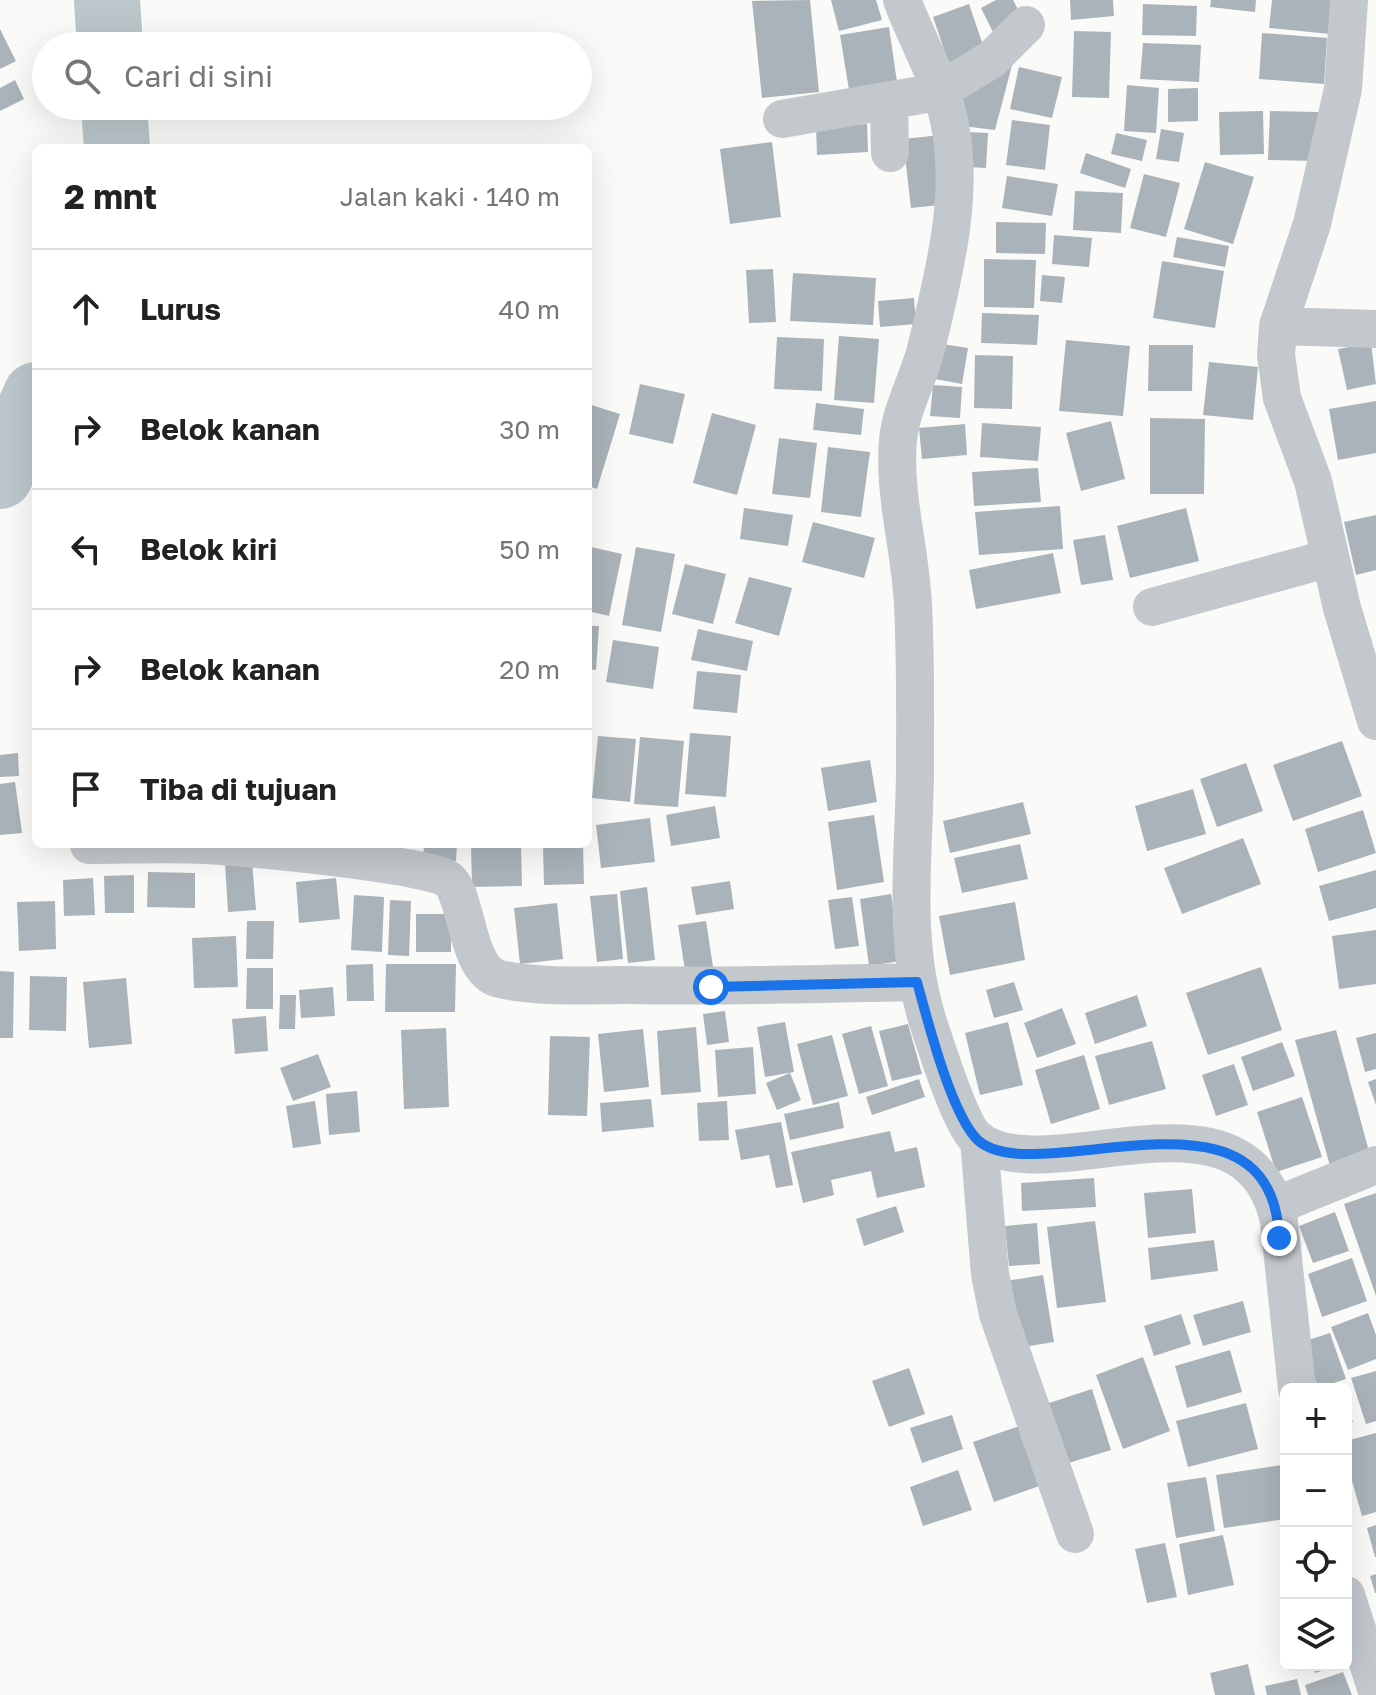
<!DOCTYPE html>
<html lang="id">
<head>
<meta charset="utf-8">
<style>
  :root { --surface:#fff; --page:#f2f2f2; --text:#222; --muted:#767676; --line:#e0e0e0 }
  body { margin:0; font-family:"Golos Text",sans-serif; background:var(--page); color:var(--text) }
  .controls { position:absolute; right:24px; bottom:24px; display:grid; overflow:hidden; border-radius:12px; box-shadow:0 8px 32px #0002 }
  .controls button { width:72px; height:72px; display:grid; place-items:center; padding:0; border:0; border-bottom:2px solid var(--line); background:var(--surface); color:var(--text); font:40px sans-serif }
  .stop { position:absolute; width:24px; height:24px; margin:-18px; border:6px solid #1a73e8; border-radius:50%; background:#fff }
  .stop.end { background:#1a73e8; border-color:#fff; box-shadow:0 2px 8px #0008 }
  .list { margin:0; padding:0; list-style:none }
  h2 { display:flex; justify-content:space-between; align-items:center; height:104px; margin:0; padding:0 32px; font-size:34px }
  h2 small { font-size:26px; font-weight:400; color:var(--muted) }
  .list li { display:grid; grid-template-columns:52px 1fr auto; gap:24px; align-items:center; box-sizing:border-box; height:120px; padding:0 32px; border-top:2px solid var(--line) }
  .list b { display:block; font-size:30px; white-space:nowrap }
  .list em { font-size:26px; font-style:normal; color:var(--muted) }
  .icon { flex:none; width:44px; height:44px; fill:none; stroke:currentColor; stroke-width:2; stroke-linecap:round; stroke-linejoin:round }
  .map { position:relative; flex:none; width:1376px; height:1695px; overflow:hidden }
  .search { position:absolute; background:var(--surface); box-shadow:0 8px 32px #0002; left:32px; top:32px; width:560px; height:88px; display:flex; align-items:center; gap:20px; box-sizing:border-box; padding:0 28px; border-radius:44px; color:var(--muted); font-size:30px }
  .panel { position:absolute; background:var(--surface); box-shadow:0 8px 32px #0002; left:32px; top:144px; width:560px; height:704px; border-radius:12px }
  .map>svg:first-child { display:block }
</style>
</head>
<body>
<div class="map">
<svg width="1376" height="1695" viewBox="0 0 1376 1695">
  <rect width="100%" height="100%" fill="#fafaf8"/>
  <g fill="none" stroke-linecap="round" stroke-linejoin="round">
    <path stroke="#bbc7cb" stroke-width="66" d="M107,0L110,46
      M114,106L117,148
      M0,476L36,395"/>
  </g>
  <path fill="#aab3b9" d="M810,0L819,92L762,98L752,1Z
    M831,0H876L882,20L839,31Z
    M996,0H1013L1023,19L994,34L981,8Z
    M1070,0H1113L1114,16L1071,20Z
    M1211,0H1256L1255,12L1210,7Z
    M1272,0H1343L1340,35L1269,28Z
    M969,4L986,54L950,67L933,17Z
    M1143,4L1197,6L1196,36L1142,35Z
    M889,27L898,89L850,96L840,35Z
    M0,29L16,61L0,69Z
    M1074,31L1111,32L1109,98L1072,97Z
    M1262,33L1327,38L1324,84L1259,79Z
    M1143,43L1201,45L1199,82L1140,79Z
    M1017,46L995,130L963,126L962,94Z
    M1019,67L1062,77L1052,118L1010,109Z
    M15,80L24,99L0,111V88Z
    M1127,85L1159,88L1156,133L1124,131Z
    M1198,88V121L1168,122V89Z
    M1263,111L1264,154L1220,155L1219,112Z
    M1270,111L1318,112L1317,161L1268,160Z
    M1012,120L1050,125L1045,170L1006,165Z
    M867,124L868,152L817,155L816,127Z
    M1161,129L1184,133L1179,162L1156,159Z
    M967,132L988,133L986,168L965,167Z
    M1116,133L1147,140L1142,161L1111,154Z
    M941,135L949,204L911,208L903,139Z
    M772,142L781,217L730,224L720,149Z
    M1086,153L1131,169L1125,188L1080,173Z
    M1205,162L1254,177L1233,244L1184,229Z
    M1144,174L1180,183L1166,237L1130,228Z
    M1007,176L1058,184L1052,216L1002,208Z
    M1075,191L1123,193L1121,233L1073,230Z
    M996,222L1046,223L1045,254L996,253Z
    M1054,235L1092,238L1089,267L1052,264Z
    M1177,237L1229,246L1225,267L1173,257Z
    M984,259L1036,260L1034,308L984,307Z
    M1162,261L1224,271L1215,328L1153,318Z
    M773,269L776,322L749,323L746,270Z
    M793,273L876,278L873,325L790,321Z
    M1042,275L1065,277L1062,303L1040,301Z
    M914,298L916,324L880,327L878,301Z
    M982,313L1039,315L1037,345L981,343Z
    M839,336L879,339L874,403L834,400Z
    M777,337L824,339L822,391L774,389Z
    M1066,340L1130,346L1123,416L1059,411Z
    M936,343L968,348L962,384L930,378Z
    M1371,343L1376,384L1347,390L1338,349Z
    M1149,345H1193L1192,391H1148Z
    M975,355L1013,356L1012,409L974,408Z
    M1209,362L1258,367L1253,420L1203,415Z
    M640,384L685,394L673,444L629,434Z
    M933,385L962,387L960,418L930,416Z
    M1376,401V453L1338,460L1329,409Z
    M816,403L864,409L861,435L813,430Z
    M588,404L620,414L597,489L588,486Z
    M712,413L756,425L737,495L693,483Z
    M1150,418L1205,419L1204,494H1150Z
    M1111,421L1125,479L1081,491L1066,433Z
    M982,423L1041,427L1038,461L980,457Z
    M965,424L967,455L922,459L919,428Z
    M779,438L817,443L810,498L772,494Z
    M828,447L870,452L861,517L821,512Z
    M1038,468L1041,502L974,506L972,472Z
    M1060,506L1063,549L979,555L975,512Z
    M744,508L793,515L788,546L740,539Z
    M1186,508L1199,561L1130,578L1117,526Z
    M1376,515V570L1356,575L1344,522Z
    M813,522L875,538L864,578L802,562Z
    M1105,535L1113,580L1081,585L1073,540Z
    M591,547L622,554L609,616L588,611Z
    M636,547L675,554L661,632L622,625Z
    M1053,553L1061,593L976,609L969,570Z
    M685,564L726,574L713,624L672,614Z
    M749,577L792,588L779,636L735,623Z
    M588,626H599L596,670L588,669Z
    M698,629L753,641L747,671L691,660Z
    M613,640L659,647L653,689L606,682Z
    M697,671L741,675L737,713L693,709Z
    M690,733L731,736L726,797L685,794Z
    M598,736L636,739L630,802L592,798Z
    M640,737L684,741L678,807L634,804Z
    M1342,741L1362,796L1293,821L1273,765Z
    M18,753L19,776L0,777V755Z
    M870,760L877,802L828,811L821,768Z
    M1246,763L1263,811L1217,827L1200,779Z
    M15,782L22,833L0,835V784Z
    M1193,789L1206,834L1147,851L1135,806Z
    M1023,802L1031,834L950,853L943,821Z
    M715,806L720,838L671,846L666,815Z
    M1363,810L1376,853L1318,872L1305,829Z
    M874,815L884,882L837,890L828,822Z
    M650,818L655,862L601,868L596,825Z
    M1243,838L1261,884L1182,914L1164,868Z
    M424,844H457L456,861L423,860Z
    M471,844H521L522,886L472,887Z
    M543,844H583L584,884L544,885Z
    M1020,844L1028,879L962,893L954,858Z
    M252,861L256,910L228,912L225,863Z
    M1376,870V908L1329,921L1319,886Z
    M148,872L195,873V908L147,907Z
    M134,875V913H105L104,876Z
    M93,878L95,915L64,916L63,880Z
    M336,878L340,919L299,923L296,882Z
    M730,881L734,909L696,915L691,887Z
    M647,887L655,960L628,963L620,891Z
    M617,894L623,959L597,962L590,896Z
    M891,894L900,961L869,966L860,899Z
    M354,895L384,897L382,952L351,950Z
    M852,897L859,946L835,949L828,900Z
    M390,900L411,901L409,956L388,955Z
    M55,901L56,949L19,951L17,902Z
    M1015,902L1025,960L950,975L939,916Z
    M557,903L563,959L520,964L514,908Z
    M416,914H451V952H416Z
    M247,921H274L273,959H246Z
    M706,921L714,973L686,977L678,925Z
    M1376,930V984L1339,989L1332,936Z
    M236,936L238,987L194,988L192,938Z
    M373,964L374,1001H347L346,965Z
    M386,964H456L455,1012H385Z
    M1261,967L1282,1030L1208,1055L1186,993Z
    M247,968H273V1009H246Z
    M0,971L14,972L13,1038H0Z
    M30,976L67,977L66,1031L29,1030Z
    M126,978L132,1044L89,1048L83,982Z
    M1014,982L1023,1010L994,1018L986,990Z
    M333,987L335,1016L301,1018L299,990Z
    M280,995H296L295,1029H279Z
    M1137,995L1147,1026L1095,1044L1085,1013Z
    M1062,1008L1076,1044L1037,1058L1024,1023Z
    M725,1011L729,1042L707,1045L703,1014Z
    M266,1016L268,1051L235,1054L232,1019Z
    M785,1022L794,1072L765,1077L757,1027Z
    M1008,1022L1023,1085L980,1095L965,1033Z
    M908,1024L922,1074L892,1081L879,1031Z
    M871,1026L888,1086L859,1094L842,1034Z
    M696,1027L701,1092L661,1095L657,1031Z
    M446,1028L449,1107L404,1109L401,1030Z
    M643,1029L649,1087L604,1092L598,1034Z
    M1336,1030L1370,1155L1330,1166L1295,1040Z
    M1376,1033V1069L1365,1072L1356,1038Z
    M832,1035L848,1096L813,1105L797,1044Z
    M550,1036L590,1037L587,1116L548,1115Z
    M1152,1041L1166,1089L1109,1105L1095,1056Z
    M1282,1042L1295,1076L1253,1091L1241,1057Z
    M753,1047L756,1094L718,1097L715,1050Z
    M318,1054L331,1087L293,1101L280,1068Z
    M1084,1055L1100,1109L1051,1124L1035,1070Z
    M1234,1064L1248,1105L1216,1116L1202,1075Z
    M790,1073L801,1100L777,1110L766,1083Z
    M919,1079L925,1097L872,1115L866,1097Z
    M1376,1079V1105L1368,1082Z
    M357,1091L360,1132L329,1135L326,1094Z
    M1302,1097L1322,1157L1276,1172L1257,1112Z
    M651,1099L654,1127L602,1132L600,1103Z
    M315,1101L321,1144L293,1148L286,1106Z
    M727,1101L729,1140L699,1141L697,1103Z
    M839,1102L844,1128L790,1140L784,1114Z
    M781,1122L793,1185L776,1188L769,1155L741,1160L735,1130Z
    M890,1131L895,1152L917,1147L925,1187L877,1198L871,1171L831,1180L834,1195L803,1203L791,1152Z
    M1094,1178L1096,1207L1022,1211L1021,1183Z
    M1192,1189L1196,1233L1148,1238L1144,1193Z
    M1376,1193V1296L1344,1204Z
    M896,1206L904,1232L864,1246L856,1219Z
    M1335,1212L1349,1251L1313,1263L1299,1226Z
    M1095,1221L1106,1302L1057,1308L1047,1227Z
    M1037,1223L1040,1264L1009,1266L1005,1226Z
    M1214,1240L1218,1271L1151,1280L1148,1248Z
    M1352,1258L1367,1301L1322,1317L1308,1274Z
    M1043,1275L1054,1342L1017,1348L1006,1281Z
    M1243,1301L1251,1332L1203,1346L1193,1315Z
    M1368,1313L1376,1335V1359L1348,1370L1331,1327Z
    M1181,1314L1191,1344L1154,1356L1144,1326Z
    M1330,1333L1346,1379L1318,1388L1302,1342Z
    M1230,1350L1242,1392L1187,1408L1175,1366Z
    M1143,1357L1170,1431L1123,1449L1096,1375Z
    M909,1368L925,1414L889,1427L872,1381Z
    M1376,1371V1421L1366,1424L1351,1378Z
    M1092,1389L1111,1450L1062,1465L1043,1405Z
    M1246,1403L1258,1449L1188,1467L1176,1421Z
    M1346,1406L1353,1422L1346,1424Z
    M952,1415L963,1449L922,1463L910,1428Z
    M1028,1423L1048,1483L994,1502L973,1442Z
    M1376,1433V1512L1362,1516L1346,1460V1441Z
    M1282,1465L1286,1519L1224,1528L1216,1475Z
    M958,1470L972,1510L923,1526L910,1487Z
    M1206,1477L1215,1531L1176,1538L1167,1483Z
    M1376,1525V1557H1375L1367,1528Z
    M1223,1535L1234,1585L1188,1595L1179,1544Z
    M1165,1543L1177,1597L1147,1603L1135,1549Z
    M1376,1574V1593H1375L1370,1576Z
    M1248,1664L1255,1695H1215L1210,1673Z
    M1312,1665H1339V1666L1315,1673Z
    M1343,1672L1352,1695H1308L1305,1685Z
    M1297,1679L1301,1695H1267L1265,1686Z"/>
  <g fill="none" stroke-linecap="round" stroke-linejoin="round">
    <path stroke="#c3c8cc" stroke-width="38" d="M902,0C916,38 941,81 949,120C965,194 944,273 927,345C920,376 901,408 898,440C893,495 911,551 913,606C916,661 915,718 915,773C914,857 902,941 928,1022C936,1046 961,1127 978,1140C1049,1193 1246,1072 1279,1221L1297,1389
      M1349,0L1343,89L1312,224L1278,326L1276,355L1282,398L1313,481L1342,608L1376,721
      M889,101L890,153
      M782,119L938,92L992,59L1026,25
      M1278,326L1376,329
      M1152,607L1330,558
      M89,845C128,845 166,843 205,845C237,846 434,865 449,880C468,898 466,972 500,979C540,988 585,985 627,985C723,987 820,984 917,982
      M979,1140L990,1274L998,1314L1075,1534
      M1275,1206L1376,1165
      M1346,1595L1376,1688"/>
  </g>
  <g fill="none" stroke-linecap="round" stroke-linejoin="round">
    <path stroke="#1a73e8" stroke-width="10" d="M711,987L917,982C928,1022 949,1105 974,1136C1023,1199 1273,1063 1279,1238"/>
  </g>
</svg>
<div class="controls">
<button>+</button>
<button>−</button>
<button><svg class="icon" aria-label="locate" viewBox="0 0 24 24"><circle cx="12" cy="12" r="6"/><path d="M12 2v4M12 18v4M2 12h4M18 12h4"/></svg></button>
<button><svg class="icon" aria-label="layers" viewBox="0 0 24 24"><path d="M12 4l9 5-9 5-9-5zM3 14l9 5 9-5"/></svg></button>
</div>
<div class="stop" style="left:711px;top:987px"></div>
<div class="stop end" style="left:1279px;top:1238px"></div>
<div class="search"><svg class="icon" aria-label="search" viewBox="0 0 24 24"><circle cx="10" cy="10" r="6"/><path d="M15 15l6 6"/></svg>Cari di sini</div>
<section class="panel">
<h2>2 mnt<small>Jalan kaki · 140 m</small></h2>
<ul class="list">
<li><svg class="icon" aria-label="ahead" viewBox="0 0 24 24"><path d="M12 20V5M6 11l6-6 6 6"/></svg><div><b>Lurus</b></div><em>40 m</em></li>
<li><svg class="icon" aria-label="right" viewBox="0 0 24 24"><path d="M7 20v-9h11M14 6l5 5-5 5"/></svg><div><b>Belok kanan</b></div><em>30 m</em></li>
<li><svg class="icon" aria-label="left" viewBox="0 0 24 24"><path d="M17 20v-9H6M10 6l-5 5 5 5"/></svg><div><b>Belok kiri</b></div><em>50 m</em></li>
<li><svg class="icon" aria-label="right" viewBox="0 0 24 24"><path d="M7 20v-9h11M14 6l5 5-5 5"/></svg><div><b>Belok kanan</b></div><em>20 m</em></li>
<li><svg class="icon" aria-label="arrive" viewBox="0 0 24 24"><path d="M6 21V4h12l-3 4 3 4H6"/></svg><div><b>Tiba di tujuan</b></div></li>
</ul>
</section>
</div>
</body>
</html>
